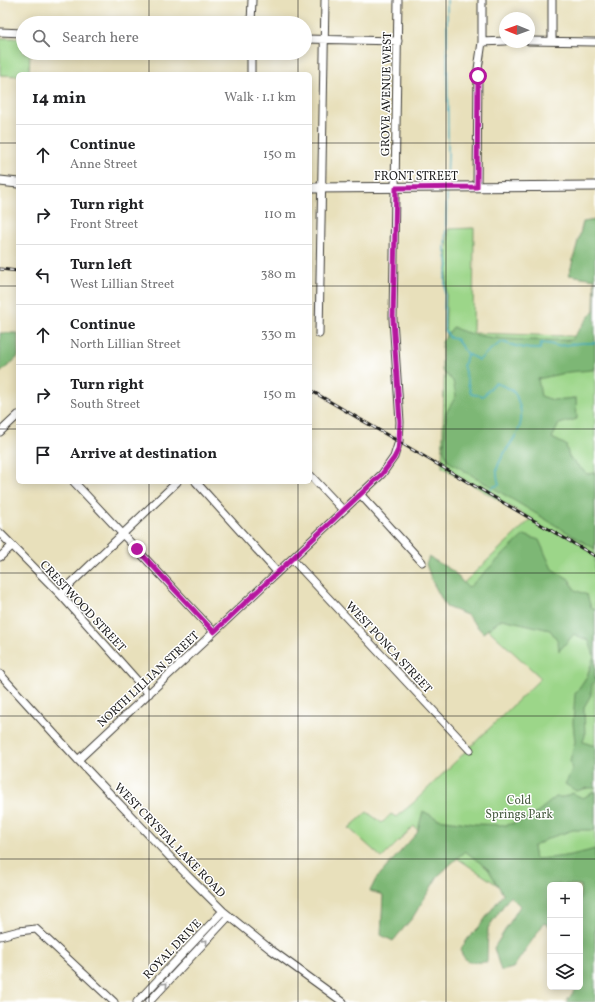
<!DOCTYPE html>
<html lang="en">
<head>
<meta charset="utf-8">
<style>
  :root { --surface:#fff; --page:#f6f6f6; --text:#202124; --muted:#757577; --line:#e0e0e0 }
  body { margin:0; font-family:Vollkorn,serif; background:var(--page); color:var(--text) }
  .controls { position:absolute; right:12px; bottom:12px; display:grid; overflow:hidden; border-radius:6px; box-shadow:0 2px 10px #0003 }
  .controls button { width:36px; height:36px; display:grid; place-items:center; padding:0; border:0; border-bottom:1px solid var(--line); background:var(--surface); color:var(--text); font:20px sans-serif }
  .compass { position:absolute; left:499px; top:12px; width:36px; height:36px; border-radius:50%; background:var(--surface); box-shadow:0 2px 10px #0003; rotate:271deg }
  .stop { position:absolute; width:12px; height:12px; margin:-9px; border:3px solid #b5179e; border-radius:50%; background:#fff }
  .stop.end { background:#b5179e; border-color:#fff; box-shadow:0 1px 4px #0008 }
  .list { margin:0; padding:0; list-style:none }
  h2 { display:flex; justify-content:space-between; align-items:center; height:52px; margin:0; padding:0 16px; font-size:17px }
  h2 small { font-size:13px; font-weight:400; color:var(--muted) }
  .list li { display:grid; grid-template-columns:26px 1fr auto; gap:12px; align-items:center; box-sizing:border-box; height:60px; padding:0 16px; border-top:1px solid var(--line) }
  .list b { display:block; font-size:15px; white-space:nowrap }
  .list p { margin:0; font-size:13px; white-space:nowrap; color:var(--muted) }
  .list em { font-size:13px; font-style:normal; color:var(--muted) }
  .icon { flex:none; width:22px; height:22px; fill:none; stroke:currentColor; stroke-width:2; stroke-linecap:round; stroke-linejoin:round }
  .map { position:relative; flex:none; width:595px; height:1002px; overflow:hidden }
  .search { position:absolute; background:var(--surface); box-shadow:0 2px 10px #0003; left:16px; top:16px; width:296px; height:44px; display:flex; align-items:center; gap:10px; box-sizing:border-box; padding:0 14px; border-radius:22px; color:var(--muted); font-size:15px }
  .panel { position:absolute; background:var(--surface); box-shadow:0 2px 10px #0003; left:16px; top:72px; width:296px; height:412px; border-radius:6px }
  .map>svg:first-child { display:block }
</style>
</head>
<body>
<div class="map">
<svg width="595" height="1002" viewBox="0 0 595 1002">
  <rect width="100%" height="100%" fill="#fff"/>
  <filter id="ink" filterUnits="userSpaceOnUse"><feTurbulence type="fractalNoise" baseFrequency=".025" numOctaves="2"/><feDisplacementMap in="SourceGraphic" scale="8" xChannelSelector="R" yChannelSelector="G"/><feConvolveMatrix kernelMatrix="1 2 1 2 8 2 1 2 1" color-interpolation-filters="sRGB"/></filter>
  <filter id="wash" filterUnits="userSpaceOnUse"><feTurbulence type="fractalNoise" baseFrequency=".012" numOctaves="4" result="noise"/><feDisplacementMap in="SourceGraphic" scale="16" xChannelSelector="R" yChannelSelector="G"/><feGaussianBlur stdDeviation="0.9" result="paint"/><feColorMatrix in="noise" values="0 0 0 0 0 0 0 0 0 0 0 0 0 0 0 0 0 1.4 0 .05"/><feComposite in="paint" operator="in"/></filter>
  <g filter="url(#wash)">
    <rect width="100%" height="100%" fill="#e8e0bb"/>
    <path fill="#9cd689" stroke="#5c7952" d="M0,38H23V53H30L29,74H18V76L0,75Z
      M474,228L473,333L595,337V942L580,885H550V920L421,834L414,826L382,858L349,828L367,812L382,823L391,814L396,817L412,804L541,678L451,595L531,519L442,467L448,229Z"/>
    <path fill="#7db775" stroke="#4c6a48" d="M595,220V369L592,370L569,372L538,379L541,396L553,400L576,398L577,419L559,424L552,438L566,445L569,457L587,474L595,473V549L448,461L444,450L446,413L456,396L453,381L442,371V342L453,327C480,342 539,340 571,340L594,310L595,279L569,275L583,222Z
      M0,333H18V357L0,373Z
      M524,535L539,540L552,569L569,579L575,590L587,595L591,607L595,609V681L592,684L591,695L584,707L585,736L583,742L595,746V788H588L576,791L565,784L572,771L570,760L575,742L573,723L575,694L587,676L594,656L589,641L574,634L559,651L558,641L550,630L502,619L483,633L467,615L446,607L432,581L426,564L429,557L453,571L468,588Z
      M593,792H595V830H573L549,838L533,847L535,859C556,858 575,855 595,849V1002H566L577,987H580V885H550V926L544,923L513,968L501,971L494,948L520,906L510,896L488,928L487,962C471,962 467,966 460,950L469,937L479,927L503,894L488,869L465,851L438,876L413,917L393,941L381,935L383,895L370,891L376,879L417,833L423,811L438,819L475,824L507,825L530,818L556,797H564L572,793L583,798Z"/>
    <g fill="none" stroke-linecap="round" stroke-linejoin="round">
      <path stroke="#3da9bd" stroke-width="1.5" d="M447,0L448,154L447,182
        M447,191L445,250L448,266L445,276L444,329L450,338L456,339L467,354L465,363L463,365L471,394L483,396L495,383C502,385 512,388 516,395C517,398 518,401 519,404C529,433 503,445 497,469C496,474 498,480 499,485L492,487L490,491
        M467,354L479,360L490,350L502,342C514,346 527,350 540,349L541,343L550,344L557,346L581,343H595"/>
    </g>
  </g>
  <g filter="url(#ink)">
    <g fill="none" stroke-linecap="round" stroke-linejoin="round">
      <defs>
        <path id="minor" d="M251,23L252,0
          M0,32L23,33
          M305,39L398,41
          M529,41L595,42
          M552,41V0
          M482,42L505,41
          M251,74V53
          M477,187L478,69L482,42V0
          M319,334L325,0
          M0,432L18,415
          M310,475L343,510
          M74,482L214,632
          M196,482L277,572
          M360,494L422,562
          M0,533L60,594L149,694
          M0,557L12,546
          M292,559L470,750
          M60,594L177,482
          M0,674L78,760L187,875L223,911L270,949L343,1002
          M78,760L382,474L394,457L399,441L400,422L393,319L398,0
          M0,936L19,931L36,929L114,1002
          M137,1002L223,911
          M149,1002L229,916"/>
        <path id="major" d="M0,181L18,183
          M310,188L595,186"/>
      </defs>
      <use href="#minor" stroke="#3b3934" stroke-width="9"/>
      <use href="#major" stroke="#3b3934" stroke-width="11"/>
      <use href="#minor" stroke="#fff" stroke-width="7"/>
      <use href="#major" stroke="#fff" stroke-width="9"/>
      <defs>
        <path id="rail" d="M0,269L18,271
          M310,390L595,556"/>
      </defs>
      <use href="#rail" stroke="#1c1c1c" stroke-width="3"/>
      <use href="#rail" stroke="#fff" stroke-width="1.5" stroke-dasharray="4.5" stroke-linecap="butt"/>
    </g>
    <defs><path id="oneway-chevron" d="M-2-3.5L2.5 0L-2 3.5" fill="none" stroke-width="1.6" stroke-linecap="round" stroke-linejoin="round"/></defs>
    <g stroke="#999">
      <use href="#oneway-chevron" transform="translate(205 942) rotate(-47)"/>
      <use href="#oneway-chevron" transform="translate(165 985) rotate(-47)"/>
    </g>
  </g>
  <g fill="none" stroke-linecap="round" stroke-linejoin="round" filter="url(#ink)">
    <path stroke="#b5179e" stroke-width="5" d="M137,549L214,632L382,474L394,458L398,450L399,441L400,422L393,319L396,188L477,187L478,76"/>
  </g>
  <path fill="none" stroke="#1c1c1c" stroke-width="1" stroke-opacity="0.55" d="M149,0V23M298,0V23M446,0V1002M149,53V74M298,53V74M0,143H18M310,143H595M0,286H18M310,286H595M0,429H18M310,429H595M149,482V1002M298,482V1002M0,573H595M0,716H595M0,859H595"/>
  <g text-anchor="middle" stroke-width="3" stroke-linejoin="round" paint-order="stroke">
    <g font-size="12" fill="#1c1c1c" stroke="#fff">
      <text transform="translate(386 94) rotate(-89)" y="4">GROVE AVENUE WEST</text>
      <text x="416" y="180">FRONT STREET</text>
      <text transform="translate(83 606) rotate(47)" y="4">CRESTWOOD STREET</text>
      <text transform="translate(389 647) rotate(47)" y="4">WEST PONCA STREET</text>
      <text transform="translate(148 679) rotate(-43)" y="4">NORTH LILLIAN STREET</text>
      <text transform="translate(170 840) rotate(46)" y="4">WEST CRYSTAL LAKE ROAD</text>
      <text transform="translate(172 949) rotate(-46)" y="4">ROYAL DRIVE</text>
    </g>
    <g font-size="12" fill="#495d42" stroke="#fff">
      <text x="519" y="804">Cold<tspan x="519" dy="14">Springs Park</tspan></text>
    </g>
  </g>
</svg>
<div class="controls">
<button>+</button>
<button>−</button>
<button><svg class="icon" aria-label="layers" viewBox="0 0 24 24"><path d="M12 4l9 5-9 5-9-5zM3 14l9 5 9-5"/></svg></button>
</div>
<svg class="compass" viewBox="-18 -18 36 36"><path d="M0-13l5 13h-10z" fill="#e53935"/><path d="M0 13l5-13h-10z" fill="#757577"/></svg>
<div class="stop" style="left:478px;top:76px"></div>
<div class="stop end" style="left:137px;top:549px"></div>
<div class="search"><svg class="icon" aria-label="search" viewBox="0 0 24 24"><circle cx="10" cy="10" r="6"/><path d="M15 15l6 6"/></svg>Search here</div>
<section class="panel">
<h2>14 min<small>Walk · 1.1 km</small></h2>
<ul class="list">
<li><svg class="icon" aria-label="ahead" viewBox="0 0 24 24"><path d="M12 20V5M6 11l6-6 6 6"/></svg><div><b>Continue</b><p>Anne Street</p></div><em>150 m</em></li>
<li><svg class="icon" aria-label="right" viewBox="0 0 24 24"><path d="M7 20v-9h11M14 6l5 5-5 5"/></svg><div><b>Turn right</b><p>Front Street</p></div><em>110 m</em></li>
<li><svg class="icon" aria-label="left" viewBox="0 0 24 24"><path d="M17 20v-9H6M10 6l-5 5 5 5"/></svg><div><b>Turn left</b><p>West Lillian Street</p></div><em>380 m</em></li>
<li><svg class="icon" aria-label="ahead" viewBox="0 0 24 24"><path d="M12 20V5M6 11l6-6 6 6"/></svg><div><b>Continue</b><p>North Lillian Street</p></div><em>330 m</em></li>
<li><svg class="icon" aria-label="right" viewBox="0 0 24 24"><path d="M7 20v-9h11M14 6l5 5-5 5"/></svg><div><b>Turn right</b><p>South Street</p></div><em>150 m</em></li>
<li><svg class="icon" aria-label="arrive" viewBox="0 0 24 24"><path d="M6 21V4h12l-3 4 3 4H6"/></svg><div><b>Arrive at destination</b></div></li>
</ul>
</section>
</div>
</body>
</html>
